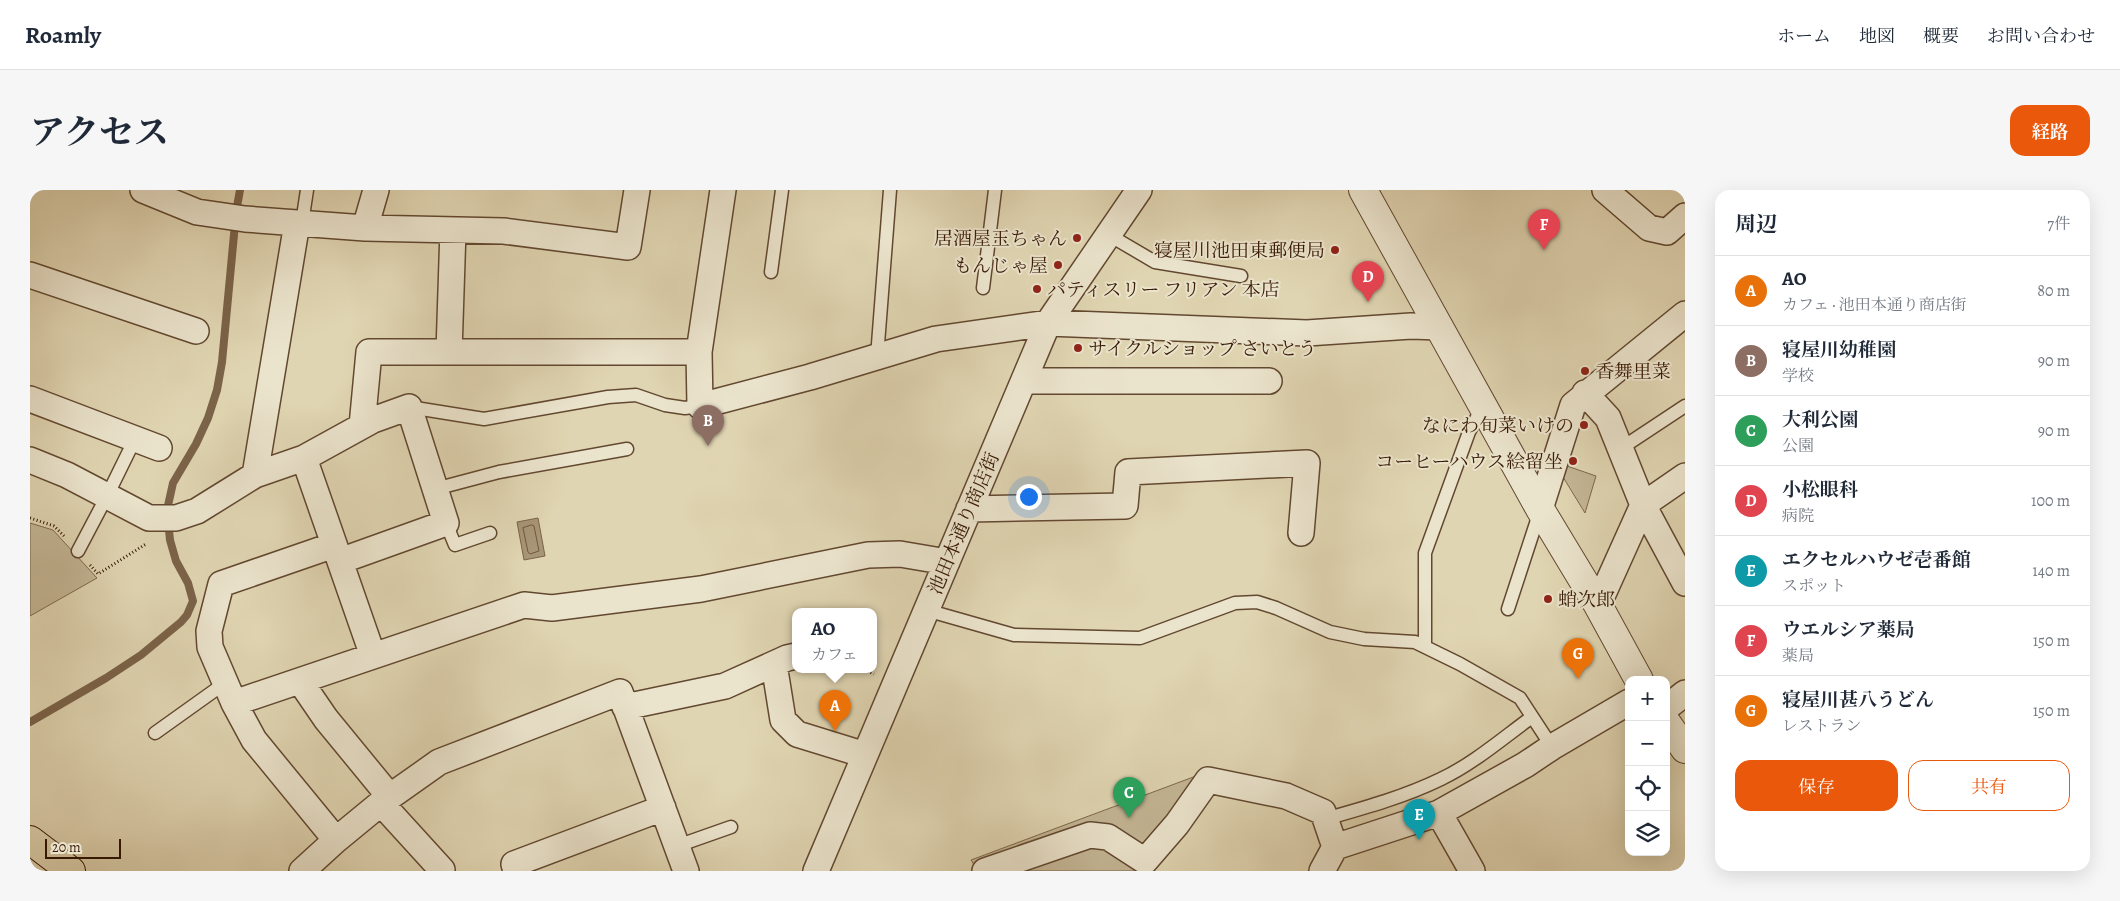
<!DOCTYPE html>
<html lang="ja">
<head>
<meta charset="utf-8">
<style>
  :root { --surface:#fff; --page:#f6f6f7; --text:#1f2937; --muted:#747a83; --line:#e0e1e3; --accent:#ea580c }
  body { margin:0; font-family:Alegreya,"Noto Serif JP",serif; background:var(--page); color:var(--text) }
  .controls { position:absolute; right:15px; bottom:15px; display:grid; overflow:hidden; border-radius:10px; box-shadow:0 5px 20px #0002 }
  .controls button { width:45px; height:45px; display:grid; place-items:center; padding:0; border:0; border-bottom:1px solid var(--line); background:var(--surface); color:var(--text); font:25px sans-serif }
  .scale { position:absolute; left:15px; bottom:12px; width:76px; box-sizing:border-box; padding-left:5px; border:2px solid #381904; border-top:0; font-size:14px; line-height:18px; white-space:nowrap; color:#381904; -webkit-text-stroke:4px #ebe4cd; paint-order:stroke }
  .you { position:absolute; left:998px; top:306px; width:18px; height:18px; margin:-12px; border:4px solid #fff; border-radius:50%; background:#1a73e8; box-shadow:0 0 0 8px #1a73e833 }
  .badge { display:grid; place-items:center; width:32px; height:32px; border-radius:50%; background:var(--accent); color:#fff; font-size:16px; font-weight:700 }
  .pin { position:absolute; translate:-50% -41px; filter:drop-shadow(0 1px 2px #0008) }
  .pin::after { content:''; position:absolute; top:26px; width:18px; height:15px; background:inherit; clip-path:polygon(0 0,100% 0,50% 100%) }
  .popup { position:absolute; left:762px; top:418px; width:85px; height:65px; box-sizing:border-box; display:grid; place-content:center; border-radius:10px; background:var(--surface); filter:drop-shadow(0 1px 4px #0005); font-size:16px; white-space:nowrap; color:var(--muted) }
  .popup b { font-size:19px; color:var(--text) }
  .popup::after { content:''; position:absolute; left:50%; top:100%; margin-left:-10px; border:10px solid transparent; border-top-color:var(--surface) }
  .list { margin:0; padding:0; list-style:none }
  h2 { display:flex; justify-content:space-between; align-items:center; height:65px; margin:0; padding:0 20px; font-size:21px }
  h2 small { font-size:16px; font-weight:400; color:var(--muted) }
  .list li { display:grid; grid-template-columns:32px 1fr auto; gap:15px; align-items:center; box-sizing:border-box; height:70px; padding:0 20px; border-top:1px solid var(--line) }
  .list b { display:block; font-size:19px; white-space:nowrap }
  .list p { margin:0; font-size:16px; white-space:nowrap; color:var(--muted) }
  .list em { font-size:16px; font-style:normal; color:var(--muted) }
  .actions { display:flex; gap:10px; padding:15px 20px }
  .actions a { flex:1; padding:11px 0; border:1px solid var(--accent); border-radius:15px; text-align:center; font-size:18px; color:var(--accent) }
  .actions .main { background:var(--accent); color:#fff }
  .icon { flex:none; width:28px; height:28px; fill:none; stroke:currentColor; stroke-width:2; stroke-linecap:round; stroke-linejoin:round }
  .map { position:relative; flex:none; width:1655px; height:681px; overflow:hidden; border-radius:15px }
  header { display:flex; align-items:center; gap:30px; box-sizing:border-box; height:70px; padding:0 25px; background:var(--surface); border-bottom:1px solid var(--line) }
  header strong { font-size:24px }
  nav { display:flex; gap:28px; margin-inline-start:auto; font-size:18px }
  .intro { display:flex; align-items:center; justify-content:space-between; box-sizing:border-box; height:120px; padding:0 30px }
  h1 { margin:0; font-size:35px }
  .button { padding:12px 22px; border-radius:15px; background:var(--accent); color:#fff; font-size:18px; font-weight:700 }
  main { display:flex; gap:30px; padding:0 30px }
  aside { flex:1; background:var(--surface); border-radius:15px; box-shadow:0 5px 20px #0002 }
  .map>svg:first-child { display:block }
</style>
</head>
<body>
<header>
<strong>Roamly</strong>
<nav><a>ホーム</a><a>地図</a><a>概要</a><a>お問い合わせ</a></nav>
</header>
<div class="intro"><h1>アクセス</h1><a class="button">経路</a></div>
<main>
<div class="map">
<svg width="1655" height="681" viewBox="0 0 1655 681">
  <rect width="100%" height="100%" fill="#e0d5b2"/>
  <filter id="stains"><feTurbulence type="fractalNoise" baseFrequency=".004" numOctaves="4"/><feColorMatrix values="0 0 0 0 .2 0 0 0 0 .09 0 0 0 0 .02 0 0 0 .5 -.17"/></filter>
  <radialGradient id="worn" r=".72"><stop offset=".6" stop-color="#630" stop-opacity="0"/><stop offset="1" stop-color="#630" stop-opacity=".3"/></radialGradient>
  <path fill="#c3b594" stroke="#7e674c" d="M1537,276L1566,286L1555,323L1533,287Z
    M0,333L23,340L67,388L0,426Z
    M1166,586L1117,681H948L941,670Z"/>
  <path fill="#a79577" stroke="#7b6349" d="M508,328L515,366L494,370L487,332Z"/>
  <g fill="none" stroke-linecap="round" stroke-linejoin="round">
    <path stroke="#70573e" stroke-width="1" d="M502,335L504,336L509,361L500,364L498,362L493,338Z"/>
    <path stroke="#7b6349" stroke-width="8" d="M206,22L210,0
      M0,532L76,488L111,465L151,432L157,425L163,411L158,393L146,371L140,350L137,320L143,293L166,254L178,228L187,200L192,172L205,34"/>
    <defs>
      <path id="service" d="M272,33L277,0
        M1079,45L1125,72L1211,86
        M741,82L752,0
        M953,98L965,0
        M847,167L860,0
        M379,217L454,229L578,207L606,205L635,215L655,218L670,216
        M1590,259L1655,216
        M405,299L469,282L597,259
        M416,333L425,355L460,343
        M48,361L77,306L105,249
        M1478,419L1510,321
        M896,420L984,445L1110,448L1205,413L1227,412L1246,418L1300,442L1334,449L1385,452L1430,474L1490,508L1522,557
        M1395,457V363L1439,242L1453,216
        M125,543L195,493
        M1295,629C1334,618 1374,607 1411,589C1443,574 1473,548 1502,527
        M647,656L701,637"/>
      <path id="minor" d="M113,0L167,22L215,29L335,38L474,41L598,57L607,0
        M693,0L669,162L670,216L780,187L906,149L1018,133L1277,143L1381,136L1409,137
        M1575,0L1619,38L1637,42L1655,26
        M335,38L346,0
        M0,85L166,141
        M419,162L423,40
        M994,191H1239
        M1555,203L1578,228L1613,315L1655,393
        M0,209L129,258
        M332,236L339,162H669
        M274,268L343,466
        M0,270L37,285L119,328H146L167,321L225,285L274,268L343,230L379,217L416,333L310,371
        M225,285L267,33
        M939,319L1095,316L1098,282L1277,273L1271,343
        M1510,319L1543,215L1655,124
        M304,355L191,394L179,441L180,457L204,513L224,550L306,650
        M1568,415L1613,315L1655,286
        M744,474L753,530L767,544L835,565
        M270,491L296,529L360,607
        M204,513L494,415L522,418L671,399L838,365L870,364L917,372
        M595,517L695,496L757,468L766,466
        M1636,518L1655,503
        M351,613L412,680L411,681
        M1409,623L1442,681
        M272,681L306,650L351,613L409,572L590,502L656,681
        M486,681L484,674L633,618
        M786,681L1018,133L1109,0
        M955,681L1060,645L1078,647L1115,671L1147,634L1178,590L1256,606L1293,622L1305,657L1409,623L1495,575L1522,557L1599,512
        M1292,681L1305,657"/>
      <path id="tertiary" d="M1333,0L1510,319L1568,415L1609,490
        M1636,532L1655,559"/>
      <path id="primary" d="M0,650L41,681"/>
    </defs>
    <use href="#service" stroke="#624830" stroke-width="15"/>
    <use href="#minor" stroke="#624830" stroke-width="28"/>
    <use href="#tertiary" stroke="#624830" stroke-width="30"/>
    <use href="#primary" stroke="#381904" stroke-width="30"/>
    <path stroke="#381904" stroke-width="3" stroke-dasharray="1 2.5" stroke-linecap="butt" d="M0,328L24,336L34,346
      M60,375L68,384L116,354
      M834,480L844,484"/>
    <use href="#service" stroke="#ebe4cd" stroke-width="12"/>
    <use href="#minor" stroke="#ebe4cd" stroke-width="25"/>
    <use href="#tertiary" stroke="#ebe4cd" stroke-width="28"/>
    <use href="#primary" stroke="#e0d5b2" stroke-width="28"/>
  </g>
  <g fill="#8f2418" stroke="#ebe4cd" stroke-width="2">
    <circle cx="1047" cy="48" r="5"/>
    <circle cx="1305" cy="60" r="5"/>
    <circle cx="1028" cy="75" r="5"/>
    <circle cx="1007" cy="99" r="5"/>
    <circle cx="1048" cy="158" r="5"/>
    <circle cx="1555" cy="181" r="5"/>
    <circle cx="1554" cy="235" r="5"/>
    <circle cx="1543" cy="271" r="5"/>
    <circle cx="1518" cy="409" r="5"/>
  </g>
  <g text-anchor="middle" stroke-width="4" stroke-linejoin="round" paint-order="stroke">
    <g font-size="19" fill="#381904" stroke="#ebe4cd" text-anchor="end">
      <text x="1037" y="55">居酒屋玉ちゃん</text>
      <text x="1295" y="67">寝屋川池田東郵便局</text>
      <text x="1018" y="82">もんじゃ屋</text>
      <text x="1017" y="106" text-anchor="start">パティスリー フリアン 本店</text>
      <text x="1058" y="165" text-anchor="start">サイクルショップ さいとう</text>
      <text x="1565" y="188" text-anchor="start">香舞里菜</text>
      <text x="1544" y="242">なにわ旬菜いけの</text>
      <text x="1533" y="278">コーヒーハウス絵留坐</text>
      <text x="1528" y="416" text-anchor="start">蛸次郎</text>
    </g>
    <g font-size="19" fill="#381904" stroke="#ebe4cd">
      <text transform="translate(933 333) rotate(-67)" y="7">池田本通り商店街</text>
    </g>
  </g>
  <rect width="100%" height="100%" filter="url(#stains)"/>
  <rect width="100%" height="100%" fill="url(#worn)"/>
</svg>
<div class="controls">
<button>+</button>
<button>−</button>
<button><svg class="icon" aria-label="locate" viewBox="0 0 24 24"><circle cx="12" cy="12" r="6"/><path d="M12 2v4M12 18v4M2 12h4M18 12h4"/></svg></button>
<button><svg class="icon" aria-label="layers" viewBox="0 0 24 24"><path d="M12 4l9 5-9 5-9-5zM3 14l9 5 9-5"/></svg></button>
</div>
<div class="scale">20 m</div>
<div class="you"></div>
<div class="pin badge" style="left:805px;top:541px;background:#e8710a">A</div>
<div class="popup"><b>AO</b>カフェ</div>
<div class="pin badge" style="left:678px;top:256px;background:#8d6e63">B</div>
<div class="pin badge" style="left:1099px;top:628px;background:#2e9e5b">C</div>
<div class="pin badge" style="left:1338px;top:112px;background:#e0444e">D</div>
<div class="pin badge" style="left:1389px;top:650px;background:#0f9aa8">E</div>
<div class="pin badge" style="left:1514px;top:60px;background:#e0444e">F</div>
<div class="pin badge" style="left:1548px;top:489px;background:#e8710a">G</div>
</div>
<aside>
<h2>周辺<small>7件</small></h2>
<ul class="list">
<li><span class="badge" style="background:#e8710a">A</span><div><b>AO</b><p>カフェ · 池田本通り商店街</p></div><em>80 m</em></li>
<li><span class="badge" style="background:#8d6e63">B</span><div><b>寝屋川幼稚園</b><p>学校</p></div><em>90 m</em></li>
<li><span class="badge" style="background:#2e9e5b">C</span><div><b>大利公園</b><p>公園</p></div><em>90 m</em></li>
<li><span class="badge" style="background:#e0444e">D</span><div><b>小松眼科</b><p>病院</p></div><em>100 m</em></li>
<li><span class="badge" style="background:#0f9aa8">E</span><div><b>エクセルハウゼ壱番館</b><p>スポット</p></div><em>140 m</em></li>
<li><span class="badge" style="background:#e0444e">F</span><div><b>ウエルシア薬局</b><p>薬局</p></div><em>150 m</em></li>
<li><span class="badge" style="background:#e8710a">G</span><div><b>寝屋川甚八うどん</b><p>レストラン</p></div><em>150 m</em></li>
</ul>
<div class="actions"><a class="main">保存</a><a>共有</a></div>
</aside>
</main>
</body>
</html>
